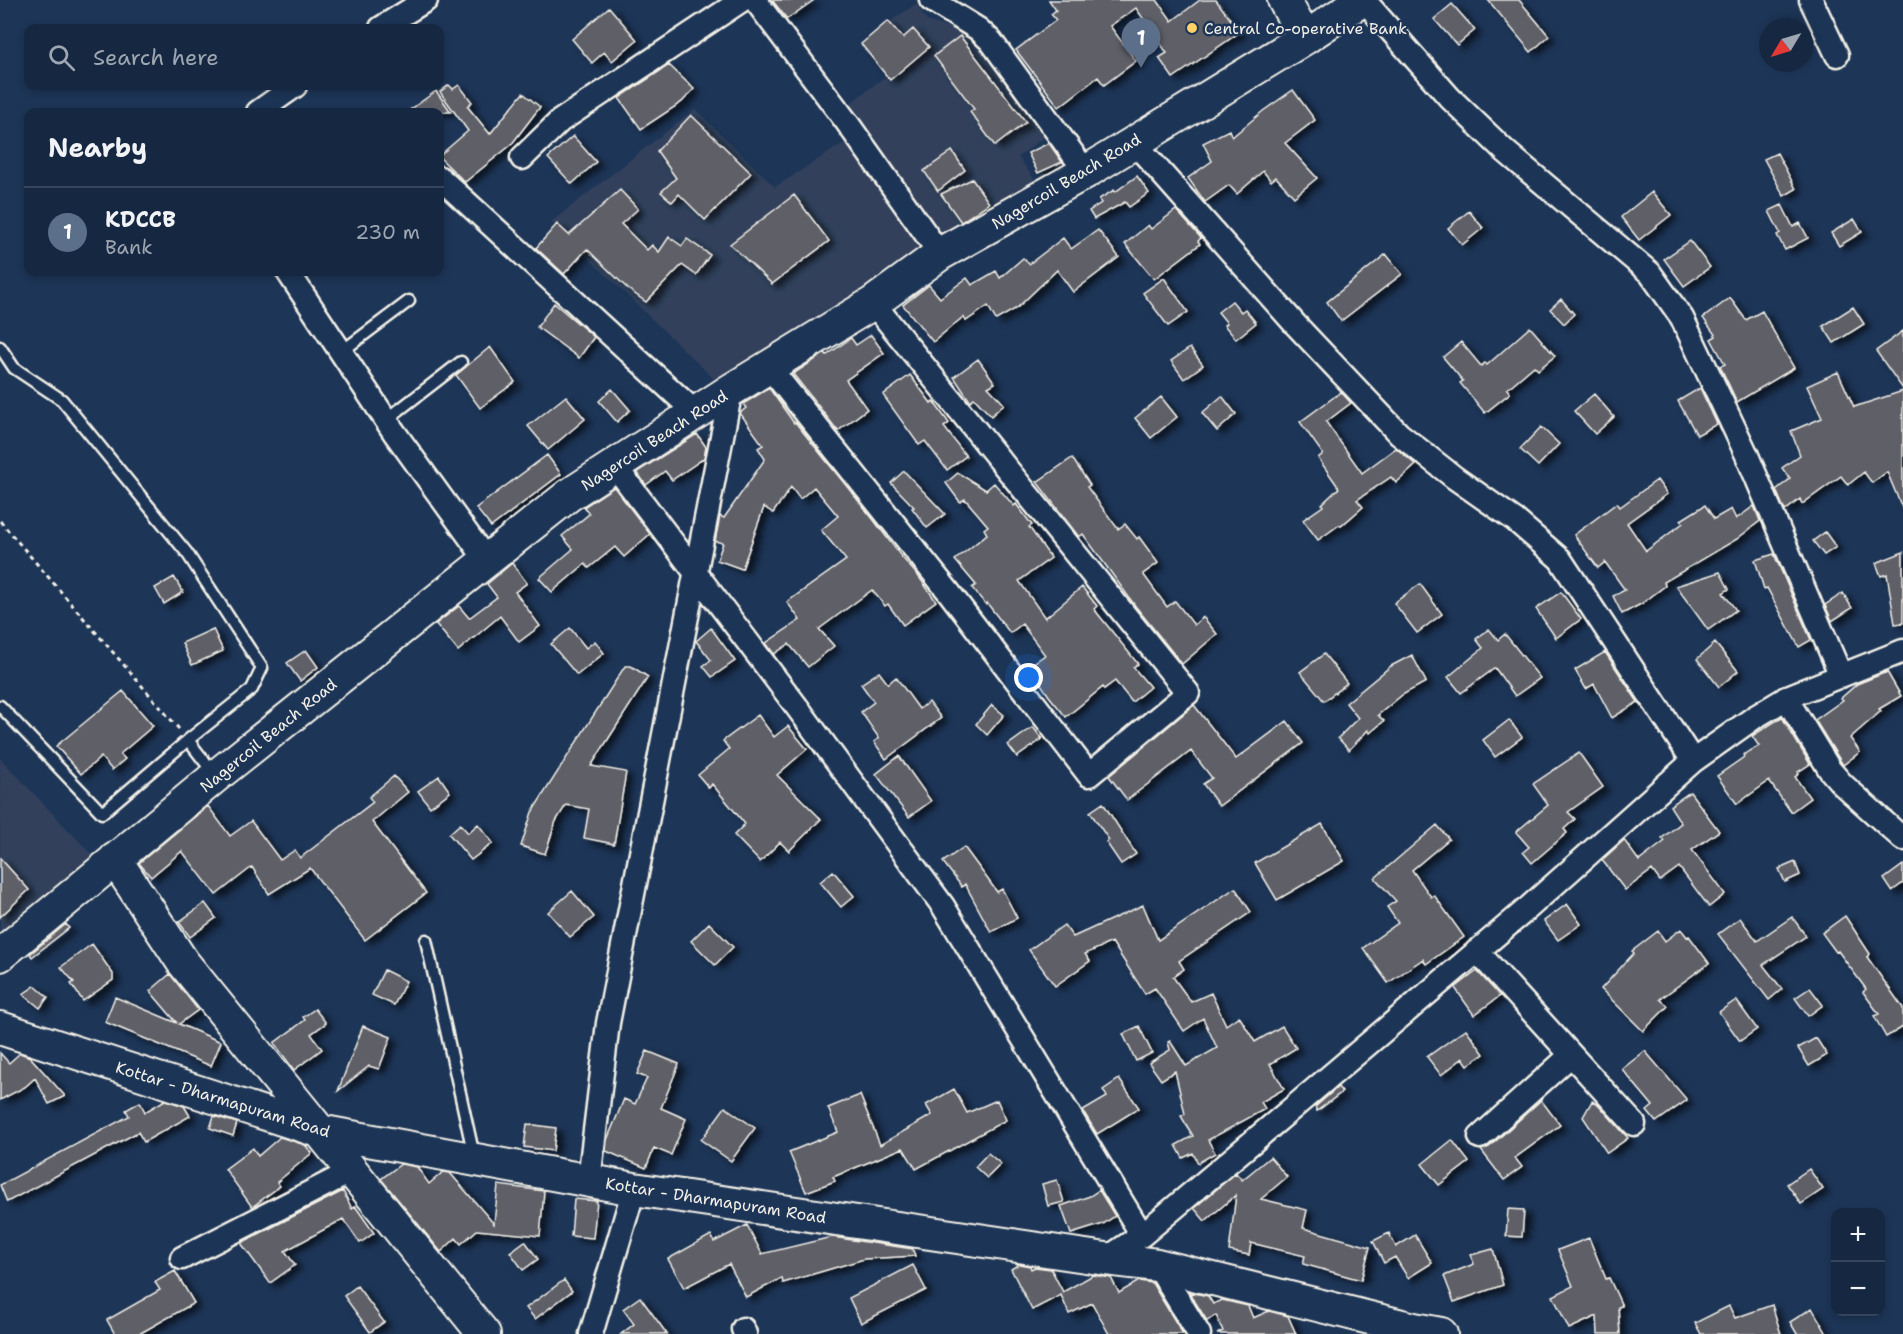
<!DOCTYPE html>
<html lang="en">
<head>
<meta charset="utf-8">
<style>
  :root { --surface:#162841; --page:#1f3048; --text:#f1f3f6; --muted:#9ea6b1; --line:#35445a; --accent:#bca0f2 }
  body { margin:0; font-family:"Shantell Sans",sans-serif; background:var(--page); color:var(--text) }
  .controls { position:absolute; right:18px; bottom:18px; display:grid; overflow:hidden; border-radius:12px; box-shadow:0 3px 9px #0003 }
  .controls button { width:54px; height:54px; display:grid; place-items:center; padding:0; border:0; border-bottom:2px solid var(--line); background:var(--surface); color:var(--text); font:30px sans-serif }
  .compass { position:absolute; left:1759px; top:18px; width:54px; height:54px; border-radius:50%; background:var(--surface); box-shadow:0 3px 9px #0003; rotate:232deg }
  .you { position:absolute; left:1029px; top:678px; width:21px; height:21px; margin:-15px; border:4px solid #fff; border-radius:50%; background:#1a73e8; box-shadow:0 0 0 9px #1a73e833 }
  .badge { display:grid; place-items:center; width:39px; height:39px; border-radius:50%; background:var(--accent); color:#fff; font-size:20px; font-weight:700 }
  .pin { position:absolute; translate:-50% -50px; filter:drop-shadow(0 2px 3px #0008) }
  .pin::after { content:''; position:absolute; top:32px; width:21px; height:18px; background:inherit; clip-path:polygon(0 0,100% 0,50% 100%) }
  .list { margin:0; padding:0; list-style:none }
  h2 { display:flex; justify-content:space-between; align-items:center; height:78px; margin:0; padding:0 24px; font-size:26px }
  h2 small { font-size:20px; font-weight:400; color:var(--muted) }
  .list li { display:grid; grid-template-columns:39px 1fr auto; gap:18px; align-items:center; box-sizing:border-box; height:90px; padding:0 24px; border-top:2px solid var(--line) }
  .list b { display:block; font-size:22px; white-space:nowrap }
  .list p { margin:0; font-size:20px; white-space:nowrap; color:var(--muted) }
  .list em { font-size:20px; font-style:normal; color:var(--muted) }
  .icon { flex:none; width:33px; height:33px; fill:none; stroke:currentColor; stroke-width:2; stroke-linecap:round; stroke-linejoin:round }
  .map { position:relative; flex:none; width:1903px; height:1334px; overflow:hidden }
  .search { position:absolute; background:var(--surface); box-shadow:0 3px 9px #0003; left:24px; top:24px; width:420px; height:66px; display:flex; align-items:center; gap:15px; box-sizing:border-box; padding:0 21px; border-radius:12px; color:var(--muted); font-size:22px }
  .panel { position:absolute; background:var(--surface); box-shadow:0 3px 9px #0003; left:24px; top:108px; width:420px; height:168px; border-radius:12px }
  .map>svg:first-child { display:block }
</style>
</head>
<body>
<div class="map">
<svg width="1903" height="1334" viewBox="0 0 1903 1334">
  <defs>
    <filter id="shadow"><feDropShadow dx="6" dy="4" stdDeviation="3" flood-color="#0009"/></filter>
  </defs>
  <rect width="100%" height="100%" fill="#1d3557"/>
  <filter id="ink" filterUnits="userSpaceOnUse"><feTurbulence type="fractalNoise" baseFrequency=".0167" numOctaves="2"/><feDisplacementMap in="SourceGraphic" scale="12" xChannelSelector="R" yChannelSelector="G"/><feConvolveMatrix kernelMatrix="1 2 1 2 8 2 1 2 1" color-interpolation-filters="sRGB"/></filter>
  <g filter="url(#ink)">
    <path fill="#30415c" d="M916,4L927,21L977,36L1047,135L1018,157L1037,183L715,380L551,222L695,109L775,187L861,132L844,108L899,66L874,32Z
      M0,758L96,859L0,947Z"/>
    <path fill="#5e5e68" stroke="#f4f1e8" stroke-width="1.5" filter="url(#shadow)" d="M772,0H814L787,19Z
      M1049,0H1157L1172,21L1200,0H1216L1240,32L1173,78L1159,58L1167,53L1136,8L1110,26L1136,61L1104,85L1098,77L1059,107L1016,50L1056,20L1051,14L1056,10Z
      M1488,0H1519L1549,36L1531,52Z
      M1452,4L1475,30L1457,45L1434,19Z
      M609,7L637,40L612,61L604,52L592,63L572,39Z
      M888,21L903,38L913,29L929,47L890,80L861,44Z
      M960,36L1026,122L995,146L970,112L974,109L934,56Z
      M669,65L694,89L682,102L641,129L619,98Z
      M449,85L453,89L459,85L472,102L467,106L490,134L523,93L540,107L511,145L465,182L440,158V155L468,131L440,92Z
      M1293,90L1315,120L1285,143L1317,178L1294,197L1276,177L1271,181L1263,171L1237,194L1229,185L1205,202L1188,178L1212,161L1203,143L1229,130L1232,137L1263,111Z
      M436,91L451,112H407Z
      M691,115L751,173L705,220L679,194L672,202L661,192L676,178L657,151Z
      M573,136L596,162L572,184L548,158Z
      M1049,143L1062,162L1038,173L1028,153Z
      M952,151L965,170L938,191L924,171Z
      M1777,153L1796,189L1784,196L1764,159Z
      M1137,176L1149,193L1129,207L1125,202L1094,219L1089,211L1101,203L1099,199L1114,190L1115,192Z
      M972,179L989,203L961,222L941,194Z
      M620,190L638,209L621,224L647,250L652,245L659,252L669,237L682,246L687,239L710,255L696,275L682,265L646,302L628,289L587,249L564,274L536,248L557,224L569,235Z
      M1652,192L1671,215L1639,240L1621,217Z
      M794,195L829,241L772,284L730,244Z
      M1782,205L1793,227L1800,223L1808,238L1785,250L1777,235L1780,233L1769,211Z
      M1176,210L1201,238L1198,241L1200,244L1154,279L1125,244L1148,225L1151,229Z
      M1469,211L1483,228L1462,245L1448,228Z
      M1854,219L1862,232L1839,246L1831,233Z
      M1098,230L1119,257L1073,292L1057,270L1017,308L996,320L988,306L966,321L963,317L933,342L903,305L929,285L940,298L967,278L972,285L996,271L1000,278L1023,258L1029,264L1063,238L1071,249Z
      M1690,241L1710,267L1684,286L1664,259Z
      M1386,254L1402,274L1341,321L1327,302Z
      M1164,278L1188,312L1168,326L1143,293Z
      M1730,298L1746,320L1762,311L1794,368L1737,402L1720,366L1725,364L1711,339L1716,336L1703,318Z
      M1561,299L1574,314L1564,324L1550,309Z
      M1232,301L1241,312L1245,309L1256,323L1236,339L1224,325L1227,323L1218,312Z
      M554,303L594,337L579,358L537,327Z
      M1853,307L1864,324L1834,343L1823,326Z
      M1530,327L1555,356L1538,370L1534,366L1507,389L1510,393L1485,413L1460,383L1463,381L1443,357L1461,342L1481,366L1485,363L1487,365Z
      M1903,331V389L1876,351Z
      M871,335L884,353L846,380L867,409L838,431L793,374L825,353L827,355L851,338L856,345Z
      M490,347L515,382L480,408L456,375Z
      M1190,348L1203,365L1184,379L1171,361Z
      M978,359L995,383L988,387L1004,404L991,416L974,398L970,401L954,377Z
      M1838,372L1854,407L1903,391V510L1887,472L1872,483L1864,472L1848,485L1841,476L1802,504L1800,499L1785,511L1776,490L1790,479L1782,468L1800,455L1791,431L1822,418L1807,386Z
      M910,375L931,403L933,401L949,423L944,427L966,456L947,470L925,441L919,445L883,395Z
      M769,388L794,423L795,422L873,519L900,555L919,577L936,601L903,625L888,604L885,606L872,590L819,629L834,646L808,667L789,644L774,654L766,643L800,620L787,602L846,560L821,530L838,516L814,487L800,499L791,487L773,513L764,507L742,569L717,560L723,543L715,541L720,516L724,518L765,459L758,448L763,445L740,413L746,408L743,404Z
      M1700,388L1717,424L1697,435L1678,401Z
      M612,389L630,410L617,422L599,401Z
      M1341,392L1351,403L1326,422L1362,473L1396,448L1416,465L1396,483L1391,477L1357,500L1363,507L1341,526L1339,525L1318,540L1303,520L1323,506L1322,504L1339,488L1318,458L1323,454L1300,422Z
      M1594,394L1614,417L1595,434L1574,411Z
      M566,396L585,419L548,450L528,426Z
      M1222,396L1236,414L1217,431L1202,413Z
      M1161,397L1177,417L1151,438L1135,418Z
      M1541,427L1559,444L1538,466L1520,449Z
      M697,434L706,447L704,458L672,480L665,471L646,485L637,472Z
      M547,455L561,474L491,527L476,508Z
      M1072,458L1090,485L1087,487L1118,529L1125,524L1137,539L1139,537L1158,563L1143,574L1167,607L1175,601L1194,625L1203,617L1217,634L1182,664L1136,607L1083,534L1079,537L1037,482Z
      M904,471L945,514L927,528L912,508L914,507L891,483Z
      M958,473L986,490L994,483L1014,506L1016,504L1032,525L1029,527L1051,558L1019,581L1045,618L1082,587L1097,606L1094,609L1138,664L1133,667L1150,687L1132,702L1115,681L1104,689L1103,687L1066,717L1049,696L1029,666L1045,655L1022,624L1010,633L987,603L986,605L972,588L976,585L955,560L987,534L984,529L988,526L965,499L960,502L946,483Z
      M1657,480L1667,494L1627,523L1646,551L1683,523L1681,520L1705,505L1714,519L1731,509L1736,519L1754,506L1760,521L1737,539L1664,582L1665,586L1641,604L1622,614L1613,596L1625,590L1605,562L1598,568L1574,535L1617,503L1620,507Z
      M614,487L650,534L624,557L615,547L589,568L585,564L552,592L539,578L573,549L562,536L589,514L584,507Z
      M1825,532L1836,547L1824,555L1813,541Z
      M1903,552V623L1895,624L1887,574L1881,576L1876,563Z
      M1774,554L1811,640L1799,647L1767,588L1764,589L1755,560Z
      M512,563L527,583L515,592L540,626L519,642L500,616L458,651L436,624L459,606L469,618L497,597L487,584Z
      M1720,572L1729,589L1723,593L1736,610L1708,630L1676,586Z
      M174,577L183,592L164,604L155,588Z
      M1420,584L1442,614L1417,633L1394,603Z
      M1561,592L1581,619L1556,638L1536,609Z
      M1843,593L1852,608L1832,621L1825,605Z
      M570,628L586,648L595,641L604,653L577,675L551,644Z
      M711,628L735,661L712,677L703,666L711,660L696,641Z
      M213,629L223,651L192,665L182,643Z
      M1489,629L1498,640L1505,634L1540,678L1515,696L1495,668L1461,693L1448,677L1483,648L1476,639Z
      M1715,643L1738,671L1719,687L1697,659Z
      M306,650L318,667L300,681L287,663Z
      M1605,652L1638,702L1612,718L1594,684L1586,689L1575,670Z
      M1324,654L1347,683L1324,701L1300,672Z
      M1412,655L1426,682L1402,695L1378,715L1384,721L1370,733L1368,730L1349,750L1338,738L1358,718L1346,703L1391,666Z
      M625,666H631L648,677L591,766L626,772L614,844L584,838L589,809L566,805L556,821L545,854L521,846L532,812Z
      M879,672L888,684L896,677L919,709L929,702L941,718L886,759L874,742L879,738L861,712L874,702L861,684Z
      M1887,672L1901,696L1879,709L1881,711L1850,738L1860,752L1843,765L1815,720L1843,700L1841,698L1857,684Z
      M123,691L153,726L120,754L125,759L112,770L101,757L81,774L56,746Z
      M992,705L1004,715L987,735L976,724Z
      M1194,705L1236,759L1287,721L1303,743L1219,806L1203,784L1212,778L1191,751L1127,800L1109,776Z
      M758,715L774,737L788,726L807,749L777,775L821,819L789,851L780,842L760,862L734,835L745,824L712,784L709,788L698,775L729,749L723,741Z
      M1782,717L1810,764L1798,772L1799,774L1795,777L1810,798L1791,812L1769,781L1737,804L1717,776L1744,757L1743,755L1759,746L1752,736Z
      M1509,720L1522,737L1495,757L1483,740Z
      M1033,727L1042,739L1017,757L1008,745Z
      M1579,753L1603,787L1568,812L1575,819L1564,829L1567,833L1532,863L1523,852L1529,847L1516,832L1548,805L1533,784Z
      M899,756L931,801L909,817L876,774Z
      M394,776L408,792L372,822L426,893L365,940L310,868L269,894L252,867L216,895L182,851L151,877L139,863L208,806L230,836L251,821L280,860L295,850L300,858L373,802L369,797Z
      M439,776L450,792L430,807L418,791Z
      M1690,792L1719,831L1692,850L1725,894L1709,907L1679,867L1660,881L1652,870L1625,890L1602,860L1624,840L1639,861L1665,841L1662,838L1681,823L1670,806Z
      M1103,803L1136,854L1121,864L1106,842L1109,840L1090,812Z
      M460,824L468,833L478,824L493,843L471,860L449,834Z
      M1322,824L1344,861L1277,900L1255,863Z
      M1437,825L1449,839L1412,870L1431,897L1434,895L1464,937L1426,964L1423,959L1388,983L1363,948L1398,923L1387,907L1396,901L1375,878Z
      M964,847L997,892L1002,889L1017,918L991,932L965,884L962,887L943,862Z
      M0,858L29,890L0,917Z
      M1795,862L1800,875L1785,882L1779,869Z
      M1903,865V883L1892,891L1884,879Z
      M833,871L854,896L841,907L820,882Z
      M1235,888L1251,912L1179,961L1184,969L1173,977L1191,1002L1211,993L1226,1025L1239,1016L1255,1042L1282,1026L1296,1048L1270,1064L1284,1089L1261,1102L1265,1109L1208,1140L1215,1153L1198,1163L1193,1153L1183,1158L1176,1145L1193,1136L1181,1116L1185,1114L1175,1071L1161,1080L1149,1063L1170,1050L1168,1042L1170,1041L1186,1066L1217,1048L1203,1018L1184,1031L1155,988L1145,994L1112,942L1085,954L1090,961L1055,986L1029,950L1064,925L1073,937L1143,905L1158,940Z
      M572,891L594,917L570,937L548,912Z
      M205,903L216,918L190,937L179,922Z
      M1567,904L1581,924L1558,940L1544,921Z
      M1845,916L1870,954L1867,957L1903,1008V1027L1886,1037L1874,1016L1879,1014L1863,992L1866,989L1838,951L1836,952L1822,933Z
      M1792,917L1806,936L1763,965L1782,989L1769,1000L1718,934L1740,918L1757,941Z
      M709,923L733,947L715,965L691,941Z
      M66,924L69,928L32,957L30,954Z
      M1681,929L1687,937L1689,936L1709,963L1660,999L1668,1006L1643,1031L1601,989L1634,953L1632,951L1658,931L1665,941Z
      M92,944L113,974V980L83,1001L71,984L74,982L61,967Z
      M384,970L406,981L394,1005L372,995Z
      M1477,971L1500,996L1474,1015L1455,988Z
      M170,974L198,1010L179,1024L221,1042L211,1066L105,1022L115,997L177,1023L150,991Z
      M35,986L48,997L40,1008L23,994Z
      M1810,988L1823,1005L1808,1016L1795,998Z
      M1736,1000L1757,1029L1740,1041L1719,1012Z
      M315,1009L326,1023L311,1034L322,1049L294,1070L274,1043L305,1020L303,1017Z
      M363,1026L391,1037L379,1069L369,1066L338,1091Z
      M1139,1026L1152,1053L1136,1061L1123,1034Z
      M1466,1029L1484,1054L1468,1065L1463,1058L1441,1075L1427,1057Z
      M1816,1038L1827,1055L1809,1066L1798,1048Z
      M647,1051L679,1064L661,1108L686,1119L671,1155L654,1148L646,1168L606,1151L607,1140L624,1099L635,1104L647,1078L637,1074Z
      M1645,1051L1687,1100L1656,1122L1647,1111L1653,1106L1622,1069Z
      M0,1053L9,1063L20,1053L30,1057L65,1096L49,1104L35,1078L25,1087L0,1100Z
      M1119,1079L1139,1108L1097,1134L1083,1111L1107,1097L1103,1090Z
      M1338,1087L1342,1092L1317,1111L1315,1107Z
      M954,1089L967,1113L997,1100L1006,1120L916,1169L903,1148L833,1177L835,1181L806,1192L789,1152L838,1132L828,1108L860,1095L880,1145L932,1115L926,1105Z
      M165,1100L184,1106L190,1116L144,1142L138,1132L7,1202L0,1185L129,1116L126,1110L140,1102L145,1112Z
      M1541,1100L1560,1125L1515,1158L1522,1167L1504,1180L1481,1150L1489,1147Z
      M1592,1101L1598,1104L1628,1138L1607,1153L1583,1117Z
      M725,1107L755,1128L731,1161L701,1140Z
      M214,1116L237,1123L233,1136L210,1128Z
      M527,1124L556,1128L553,1151L524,1147Z
      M280,1137L305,1145L312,1153L277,1182L280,1186L252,1207L225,1169L253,1148L258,1156Z
      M1452,1140L1469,1162L1439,1185L1422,1164Z
      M988,1153L1001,1164L987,1178L975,1167Z
      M1270,1157L1287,1177L1261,1199L1307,1210L1303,1228L1370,1247L1361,1280L1303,1264L1305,1256L1251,1243L1249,1255L1229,1251L1236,1195L1205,1221L1194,1208L1236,1173L1242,1180Z
      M401,1164L417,1167L429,1184L443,1172L450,1173L494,1224L498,1185L544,1191L540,1236L477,1230L461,1244L456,1238L441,1252L381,1179Z
      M1809,1169L1823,1189L1801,1204L1787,1184Z
      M1057,1180L1064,1202L1048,1206L1042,1184Z
      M1099,1190L1115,1216L1103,1224L1071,1234L1061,1206L1090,1196Z
      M343,1191L352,1209L355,1206L374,1233L360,1243L343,1219L285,1251L295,1265L270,1283L241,1243Z
      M574,1199L597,1201L593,1238L571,1236Z
      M1508,1209L1524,1210L1522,1237L1506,1236Z
      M747,1225L762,1254L832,1237L913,1249L915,1256L864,1259L783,1283L782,1278L746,1297L729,1264L684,1288L668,1259L711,1235L714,1242Z
      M1389,1233L1396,1247L1415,1235L1432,1263L1408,1278L1395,1257L1384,1263L1373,1241Z
      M1589,1238L1606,1279L1609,1278L1622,1306L1618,1307L1620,1334H1598L1597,1316L1569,1329L1553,1296L1573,1286L1558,1250Z
      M525,1241L538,1259L523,1270L510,1252Z
      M1493,1249L1503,1285L1454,1302L1444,1276L1474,1264L1471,1255Z
      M1019,1264L1030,1266L1031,1269L1035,1267L1051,1269L1063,1292L1093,1275L1111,1278L1119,1293L1139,1281L1152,1283L1183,1334H1109L1092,1303L1069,1314L1061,1295L1032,1310L1011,1269Z
      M913,1265L926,1290L861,1323L849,1298Z
      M175,1271L194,1303L139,1334H115L107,1320L160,1290L155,1282Z
      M564,1280L572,1291L535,1319L526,1308Z
      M357,1286L384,1322L370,1332L344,1296Z
      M1189,1292L1208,1296L1213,1304L1222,1300L1248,1306L1253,1318L1269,1311L1288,1316L1296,1334H1217L1223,1331L1216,1315L1207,1321Z
      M640,1297L667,1334H621L634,1324L623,1309Z
      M1772,1305L1781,1334H1701L1695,1323L1729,1306L1735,1318Z
      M1812,1308L1827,1334H1797L1790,1322Z"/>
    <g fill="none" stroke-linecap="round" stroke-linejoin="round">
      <defs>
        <path id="lane" d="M0,347L14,368L62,400L187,553L262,668L252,689L188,740L102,813L0,706
          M341,352L409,301
          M386,420L461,362
          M188,740L215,775
          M426,940L474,1156"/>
        <path id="street" d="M755,0L846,121L940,254
          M931,0L978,29L991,41L1086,172
          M1364,0L1450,98L1505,151L1650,273L1682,318L1746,453L1841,676
          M1811,0L1837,55
          M381,28L426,0
          M258,112L295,86
          M1133,141L1295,324L1399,434L1455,478L1515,520L1560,559L1693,761
          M522,158L560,121L742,0
          M440,178L696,413
          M288,272L394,432L487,561
          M769,367L948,591L1089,775L1188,693L873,303
          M615,466L797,707L943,906L1142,1235
          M1786,698L1830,770L1842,784L1903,839
          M1477,951L1634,1124
          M1480,1137L1570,1056
          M589,1180L608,1023L731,390
          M182,1258L352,1171
          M1106,1259L1142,1235L1295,1106L1527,909L1693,761L1755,717L1790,696L1903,651
          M1157,1265L1199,1334
          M743,1329L745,1334
          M591,1334L634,1189"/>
        <path id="secondary" d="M1284,0L1305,38
          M115,859L182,961L484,1334
          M0,955L216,776L569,495L731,390L873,303L940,254L1086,172L1305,38L1362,0
          M0,1028L319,1131L634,1189L1106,1259L1157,1265L1414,1329L1441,1334"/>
      </defs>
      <use href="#lane" stroke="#f4f1e8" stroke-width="15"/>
      <use href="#street" stroke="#f4f1e8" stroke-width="27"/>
      <use href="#secondary" stroke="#f4f1e8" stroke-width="36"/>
      <path stroke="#f4f1e8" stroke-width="3" stroke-dasharray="4.5 4.5" stroke-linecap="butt" d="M0,521L179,729"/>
      <use href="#lane" stroke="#1d3557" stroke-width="10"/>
      <use href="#street" stroke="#1d3557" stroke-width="22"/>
      <use href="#secondary" stroke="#1d3557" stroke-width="32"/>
    </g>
  </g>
  <circle fill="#ffd166" stroke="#1d3557" stroke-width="2" cx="1192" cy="28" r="6"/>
  <g text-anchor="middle" stroke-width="5" stroke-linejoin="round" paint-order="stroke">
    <g font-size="16" fill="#f4f1e8" stroke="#1d3557" text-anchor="start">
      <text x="1204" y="34">Central Co-operative Bank</text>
    </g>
    <g font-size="16" fill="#f4f1e8" stroke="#1d3557">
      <text transform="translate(1066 181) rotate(-31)" y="6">Nagercoil Beach Road</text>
      <text transform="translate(654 440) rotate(-33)" y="6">Nagercoil Beach Road</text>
      <text transform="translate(268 735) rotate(-39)" y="6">Nagercoil Beach Road</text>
      <text transform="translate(223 1099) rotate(17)" y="6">Kottar - Dharmapuram Road</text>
      <text transform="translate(716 1200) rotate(9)" y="6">Kottar - Dharmapuram Road</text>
    </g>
  </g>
</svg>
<div class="controls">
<button>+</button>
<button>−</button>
</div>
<svg class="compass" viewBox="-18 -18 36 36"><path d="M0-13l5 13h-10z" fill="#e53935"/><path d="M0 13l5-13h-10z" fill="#9ea6b1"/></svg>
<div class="you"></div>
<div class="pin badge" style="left:1141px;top:68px;background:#5c6f8a">1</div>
<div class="search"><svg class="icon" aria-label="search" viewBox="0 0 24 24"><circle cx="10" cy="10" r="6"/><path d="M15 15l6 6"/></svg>Search here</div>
<section class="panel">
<h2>Nearby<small></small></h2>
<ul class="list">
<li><span class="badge" style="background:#5c6f8a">1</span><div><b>KDCCB</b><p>Bank</p></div><em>230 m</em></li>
</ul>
</section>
</div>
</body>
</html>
